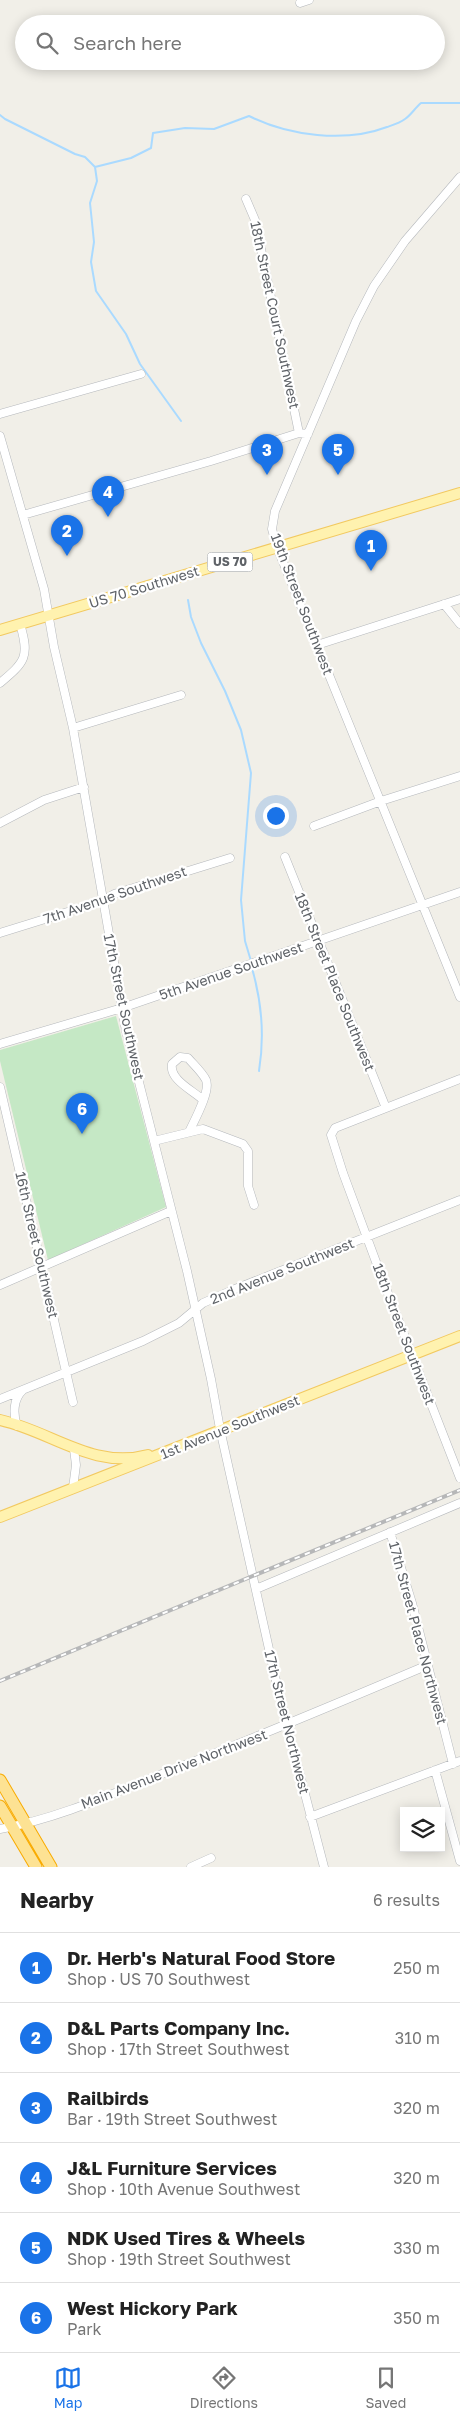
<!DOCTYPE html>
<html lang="en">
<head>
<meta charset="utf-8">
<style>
  :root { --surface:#fff; --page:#f6f6f6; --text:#222; --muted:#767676; --line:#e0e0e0; --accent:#1a73e8 }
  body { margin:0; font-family:"Golos Text",sans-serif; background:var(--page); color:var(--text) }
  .controls { position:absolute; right:15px; bottom:15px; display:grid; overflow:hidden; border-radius:0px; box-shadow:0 2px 12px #0003 }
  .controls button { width:45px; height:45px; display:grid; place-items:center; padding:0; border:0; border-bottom:1px solid var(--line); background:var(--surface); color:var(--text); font:25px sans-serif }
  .you { position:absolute; left:275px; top:815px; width:18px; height:18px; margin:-12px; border:4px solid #fff; border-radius:50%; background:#1a73e8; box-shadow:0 0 0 8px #1a73e833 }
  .badge { display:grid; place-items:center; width:32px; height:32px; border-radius:50%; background:var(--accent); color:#fff; font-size:16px; font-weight:700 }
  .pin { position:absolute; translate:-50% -41px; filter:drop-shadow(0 1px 2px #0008) }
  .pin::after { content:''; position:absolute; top:26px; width:18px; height:15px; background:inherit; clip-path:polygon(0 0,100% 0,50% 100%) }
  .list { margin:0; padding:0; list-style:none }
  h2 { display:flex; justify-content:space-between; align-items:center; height:65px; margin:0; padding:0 20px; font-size:21px }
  h2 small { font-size:16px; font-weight:400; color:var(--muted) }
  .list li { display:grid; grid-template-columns:32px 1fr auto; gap:15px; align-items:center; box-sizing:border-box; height:70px; padding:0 20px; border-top:1px solid var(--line) }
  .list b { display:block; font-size:19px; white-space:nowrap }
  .list p { margin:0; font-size:16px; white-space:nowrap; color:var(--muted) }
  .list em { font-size:16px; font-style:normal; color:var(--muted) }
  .icon { flex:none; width:28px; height:28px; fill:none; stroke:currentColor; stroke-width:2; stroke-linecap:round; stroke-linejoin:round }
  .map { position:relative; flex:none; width:460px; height:1867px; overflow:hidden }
  .search { position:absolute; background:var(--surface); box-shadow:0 2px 12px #0003; left:15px; right:15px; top:15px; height:55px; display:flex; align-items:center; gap:12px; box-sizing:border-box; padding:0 18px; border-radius:28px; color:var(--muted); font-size:19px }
  .sheet { height:485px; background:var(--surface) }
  nav { display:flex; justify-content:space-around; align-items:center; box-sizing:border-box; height:70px; border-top:1px solid var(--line); background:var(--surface); font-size:14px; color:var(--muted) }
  nav a { display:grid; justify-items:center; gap:2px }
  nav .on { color:var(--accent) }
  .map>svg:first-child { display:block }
</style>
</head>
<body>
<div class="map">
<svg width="460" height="1867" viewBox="0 0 460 1867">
  <rect width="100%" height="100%" fill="#f1efe8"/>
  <path fill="#c5e8c5" d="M116,1016L166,1207L48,1260L0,1061V1050Z"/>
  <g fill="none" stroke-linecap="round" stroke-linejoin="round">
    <path stroke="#aadaff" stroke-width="2" d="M0,115L5,119L75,154L85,157L95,167
      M95,167L131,158L151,148L153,133L185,128L214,129L249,116C289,136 345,143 387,127C393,125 400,123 405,119C411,115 415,108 421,103H460
      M95,167L97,181L90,203L94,242L91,262L96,291L126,334L140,364L181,421
      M188,600L191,617L201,643L225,691L241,730L251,773L241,900L245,941L251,961
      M251,965C262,1001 265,1034 259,1071"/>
    <defs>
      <path id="minor" d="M300,3L309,0
        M460,177L405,241L374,286L356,321L275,511L272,529L277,547L460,997
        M246,199L255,220L299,433
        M0,414L141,374
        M0,436L44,589L54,647L73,728L126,1031L187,1271L211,1379L220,1429L279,1694L324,1867
        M23,515L211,461L299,433L308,434
        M444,604L460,624
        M317,645L460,599
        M0,683C25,662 30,657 20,624
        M73,728L181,695
        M0,823L44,800L84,787
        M314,826L381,801L460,776
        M285,857L386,1108
        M0,933L103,901L114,894L230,858
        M0,1044L122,1008L460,892
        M460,1079L335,1128L331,1135L343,1173L382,1278L460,1478
        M0,1087L73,1402
        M189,1132C194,1121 211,1091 206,1080C202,1072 194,1065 188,1058L180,1057L172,1064C169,1080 194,1091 203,1100
        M154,1141L203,1129L243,1144L248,1151V1186L254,1205
        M0,1285L171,1211
        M0,1399L143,1341L179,1323L203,1303L235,1289L460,1200
        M17,1426C13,1414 13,1399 23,1390
        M73,1488L76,1465L74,1449
        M390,1532L412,1603L453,1764
        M256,1589L460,1503
        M435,1770L460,1861
        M310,1817L460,1761
        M0,1829C60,1818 116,1792 172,1770C258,1737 343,1701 428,1665
        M191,1867L211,1858"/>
      <path id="major" d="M0,630L460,493
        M0,1420C51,1431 93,1470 148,1455
        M0,1517L460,1336"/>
      <path id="highway" d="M0,1780L51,1867
        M0,1806L36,1867"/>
    </defs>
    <use href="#minor" stroke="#b5b8bc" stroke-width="9"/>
    <use href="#major" stroke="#f2c960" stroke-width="12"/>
    <use href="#highway" stroke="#f9ab00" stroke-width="13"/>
    <use href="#minor" stroke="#fff" stroke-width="8"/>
    <use href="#major" stroke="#fff2af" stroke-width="10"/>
    <use href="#highway" stroke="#fde293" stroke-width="11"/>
    <defs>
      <path id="rail" d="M0,1681L460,1490"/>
    </defs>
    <use href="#rail" stroke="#b6b7b8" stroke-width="4"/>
    <use href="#rail" stroke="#fff" stroke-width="2" stroke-dasharray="5.5" stroke-linecap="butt"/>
  </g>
  <g text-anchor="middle" stroke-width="4.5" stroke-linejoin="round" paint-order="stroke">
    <rect fill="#fff" stroke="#8f9295" stroke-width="1" x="207.5" y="552.5" width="45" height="19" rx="4"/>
    <g font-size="12" font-weight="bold" fill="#5f6368">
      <text x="230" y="566">US 70</text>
    </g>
    <g font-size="14" fill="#5f6368" stroke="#fff">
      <text transform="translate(275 315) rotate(78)" y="5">18th Street Court Southwest</text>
      <text transform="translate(144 587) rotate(-17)" y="5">US 70 Southwest</text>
      <text transform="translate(302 604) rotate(69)" y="5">19th Street Southwest</text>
      <text transform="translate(115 895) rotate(-19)" y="5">7th Avenue Southwest</text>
      <text transform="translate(231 971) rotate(-19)" y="5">5th Avenue Southwest</text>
      <text transform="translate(335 982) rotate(68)" y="5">18th Street Place Southwest</text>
      <text transform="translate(124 1007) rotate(78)" y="5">17th Street Southwest</text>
      <text transform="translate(37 1245) rotate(77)" y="5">16th Street Southwest</text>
      <text transform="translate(282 1271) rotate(-22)" y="5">2nd Avenue Southwest</text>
      <text transform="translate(404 1334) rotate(69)" y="5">18th Street Southwest</text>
      <text transform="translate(230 1427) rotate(-22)" y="5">1st Avenue Southwest</text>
      <text transform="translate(418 1633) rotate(75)" y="5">17th Street Place Northwest</text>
      <text transform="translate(287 1722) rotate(76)" y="5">17th Street Northwest</text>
      <text transform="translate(174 1769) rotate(-21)" y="5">Main Avenue Drive Northwest</text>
    </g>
  </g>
</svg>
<div class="controls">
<button><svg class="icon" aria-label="layers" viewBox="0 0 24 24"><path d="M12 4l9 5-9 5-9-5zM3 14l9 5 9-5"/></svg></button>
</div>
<div class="you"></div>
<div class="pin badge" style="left:371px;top:571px">1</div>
<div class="pin badge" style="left:67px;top:556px">2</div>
<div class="pin badge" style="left:267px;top:475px">3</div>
<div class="pin badge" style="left:108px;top:517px">4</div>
<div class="pin badge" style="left:338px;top:475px">5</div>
<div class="pin badge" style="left:82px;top:1134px">6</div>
<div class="search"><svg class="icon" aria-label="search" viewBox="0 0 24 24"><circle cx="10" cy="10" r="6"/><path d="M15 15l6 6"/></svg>Search here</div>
</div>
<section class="sheet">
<h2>Nearby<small>6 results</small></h2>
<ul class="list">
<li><span class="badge">1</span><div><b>Dr. Herb's Natural Food Store</b><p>Shop · US 70 Southwest</p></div><em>250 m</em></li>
<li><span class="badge">2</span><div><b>D&amp;L Parts Company Inc.</b><p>Shop · 17th Street Southwest</p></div><em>310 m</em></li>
<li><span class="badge">3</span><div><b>Railbirds</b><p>Bar · 19th Street Southwest</p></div><em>320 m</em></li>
<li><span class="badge">4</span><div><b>J&amp;L Furniture Services</b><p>Shop · 10th Avenue Southwest</p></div><em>320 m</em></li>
<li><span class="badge">5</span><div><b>NDK Used Tires &amp; Wheels</b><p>Shop · 19th Street Southwest</p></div><em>330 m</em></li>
<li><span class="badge">6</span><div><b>West Hickory Park</b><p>Park</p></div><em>350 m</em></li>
</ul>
</section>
<nav>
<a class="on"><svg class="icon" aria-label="map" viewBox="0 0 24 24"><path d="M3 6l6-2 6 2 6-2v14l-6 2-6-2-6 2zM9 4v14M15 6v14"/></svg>Map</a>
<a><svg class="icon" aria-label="directions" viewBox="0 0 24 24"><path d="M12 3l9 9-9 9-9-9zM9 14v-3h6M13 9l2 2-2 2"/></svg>Directions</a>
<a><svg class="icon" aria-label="saved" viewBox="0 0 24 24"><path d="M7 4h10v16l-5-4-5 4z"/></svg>Saved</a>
</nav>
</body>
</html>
